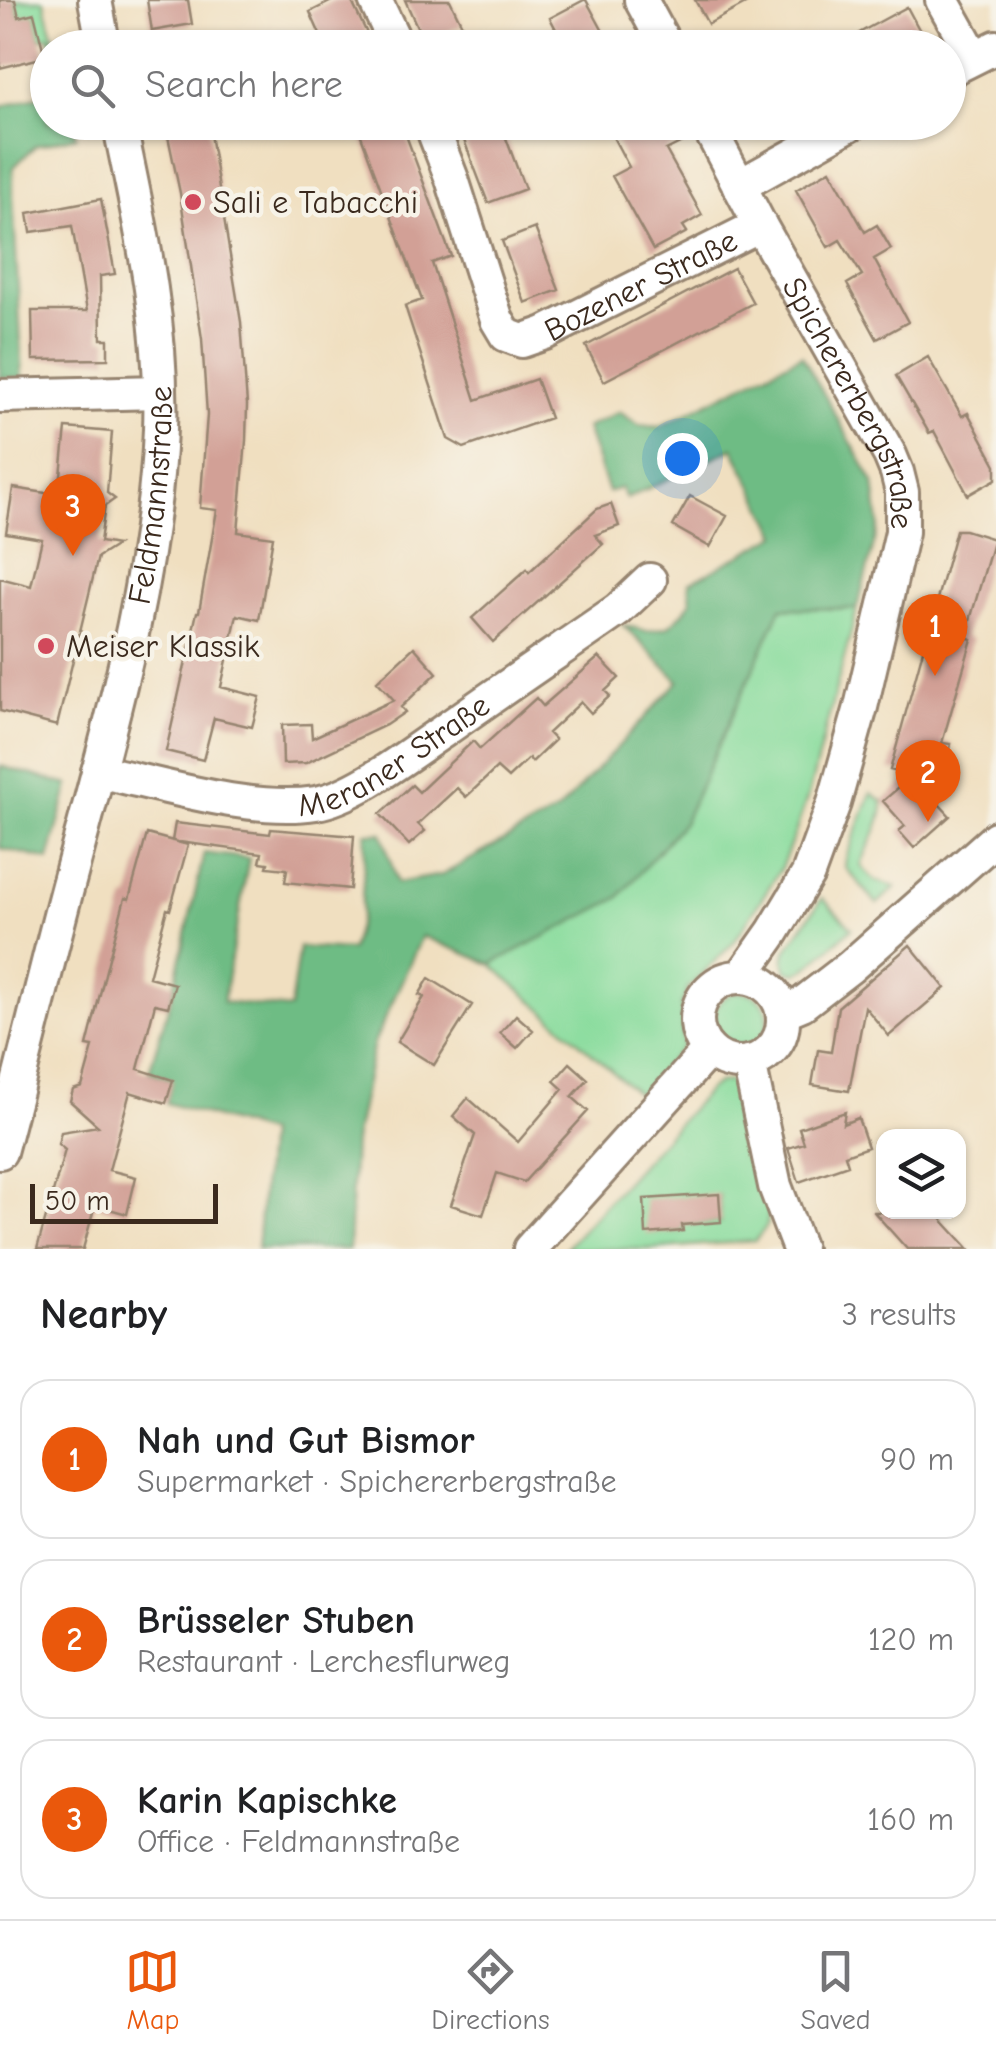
<!DOCTYPE html>
<html lang="en">
<head>
<meta charset="utf-8">
<style>
  :root { --surface:#fff; --page:#f2f2f2; --text:#202124; --muted:#757577; --line:#e0e0e0; --accent:#ea580c }
  body { margin:0; font-family:"Comic Neue",sans-serif; background:var(--page); color:var(--text) }
  .controls { position:absolute; right:30px; bottom:30px; display:grid; overflow:hidden; border-radius:20px; box-shadow:0 2px 8px #0004 }
  .controls button { width:90px; height:90px; display:grid; place-items:center; padding:0; border:0; border-bottom:2px solid var(--line); background:var(--surface); color:var(--text); font:50px sans-serif }
  .scale { position:absolute; left:30px; bottom:25px; width:188px; box-sizing:border-box; padding-left:10px; border:5px solid #3b2a1e; border-top:0; font-size:28px; line-height:35px; white-space:nowrap; color:#3b2a1e; -webkit-text-stroke:8px #f7f3e8; paint-order:stroke }
  .you { position:absolute; left:682px; top:458px; width:35px; height:35px; margin:-25px; border:8px solid #fff; border-radius:50%; background:#1a73e8; box-shadow:0 0 0 15px #1a73e833 }
  .badge { display:grid; place-items:center; width:65px; height:65px; border-radius:50%; background:var(--accent); color:#fff; font-size:32px; font-weight:700 }
  .pin { position:absolute; translate:-50% -82px; filter:drop-shadow(0 2px 5px #0008) }
  .pin::after { content:''; position:absolute; top:52px; width:35px; height:30px; background:inherit; clip-path:polygon(0 0,100% 0,50% 100%) }
  .list { margin:0; padding:0; list-style:none }
  h2 { display:flex; justify-content:space-between; align-items:center; height:130px; margin:0; padding:0 40px; font-size:42px }
  h2 small { font-size:32px; font-weight:400; color:var(--muted) }
  .list li { display:grid; grid-template-columns:65px 1fr auto; gap:30px; align-items:center; box-sizing:border-box; height:160px; margin:0 20px 20px; padding:0 20px; border:2px solid var(--line); border-radius:30px }
  .list b { display:block; font-size:38px; white-space:nowrap }
  .list p { margin:0; font-size:32px; white-space:nowrap; color:var(--muted) }
  .list em { font-size:32px; font-style:normal; color:var(--muted) }
  .icon { flex:none; width:55px; height:55px; fill:none; stroke:currentColor; stroke-width:2; stroke-linecap:round; stroke-linejoin:round }
  .map { position:relative; flex:none; width:996px; height:1249px; overflow:hidden }
  .search { position:absolute; background:var(--surface); box-shadow:0 2px 8px #0004; left:30px; right:30px; top:30px; height:110px; display:flex; align-items:center; gap:25px; box-sizing:border-box; padding:0 35px; border-radius:55px; color:var(--muted); font-size:38px }
  .sheet { height:670px; background:var(--surface) }
  nav { display:flex; justify-content:space-around; align-items:center; box-sizing:border-box; height:140px; border-top:2px solid var(--line); background:var(--surface); font-size:28px; color:var(--muted) }
  nav a { display:grid; justify-items:center; gap:5px }
  nav .on { color:var(--accent) }
  .map>svg:first-child { display:block }
</style>
</head>
<body>
<div class="map">
<svg width="996" height="1249" viewBox="0 0 996 1249">
  <rect width="100%" height="100%" fill="#f7f3e8"/>
  <filter id="ink" filterUnits="userSpaceOnUse"><feTurbulence type="fractalNoise" baseFrequency=".01" numOctaves="2"/><feDisplacementMap in="SourceGraphic" scale="20" xChannelSelector="R" yChannelSelector="G"/><feConvolveMatrix kernelMatrix="1 2 1 2 8 2 1 2 1" color-interpolation-filters="sRGB"/></filter>
  <filter id="wash" filterUnits="userSpaceOnUse"><feTurbulence type="fractalNoise" baseFrequency=".0048" numOctaves="4" result="noise"/><feDisplacementMap in="SourceGraphic" scale="40" xChannelSelector="R" yChannelSelector="G"/><feGaussianBlur stdDeviation="2.25" result="paint"/><feColorMatrix in="noise" values="0 0 0 0 0 0 0 0 0 0 0 0 0 0 0 0 0 1.4 0 .05"/><feComposite in="paint" operator="in"/></filter>
  <g filter="url(#wash)">
    <rect width="100%" height="100%" fill="#f0dfc0"/>
    <path fill="#89dc9d" stroke="#62835e" stroke-width="2.5" fill-rule="evenodd" d="M15,0H44L56,47H52L49,36L40,39L34,14L19,17Z
      M781,608L857,609L808,796L794,836L780,870L734,942L688,988L681,1006L683,1046L639,1095L491,964L618,898L684,821Z
      M871,793L883,801C884,823 867,845 861,866L875,881L896,887L877,904L845,867L846,858Z
      M822,898L852,928L807,968L797,973L787,971L784,962L786,951Z
      M714 1019a27 27 0 1 1 54 0a27 27 0 1 1-54 0Z
      M728,1081L741,1089L769,1213L767,1226L755,1241L647,1249H565L708,1090L718,1083ZM719,1195L720,1222L682,1225V1231L647,1233Z"/>
    <path fill="#6ebc84" stroke="#547351" stroke-width="2.5" d="M47,94L48,122L73,123L76,136L35,146L13,168V196L23,378H0V107Z
      M802,355L874,483L879,525L857,609L781,608L684,821L618,898L491,964L422,936L374,1043L354,1141L349,1249H257L267,1133L166,1103L172,1080L149,1072L175,984L204,853L249,858L223,1002L290,1009L299,947L351,950L361,915L366,833H382L397,883L442,875L559,810L679,681L623,625L647,631L668,627L683,613L691,601L689,583L778,535L733,448L626,499L621,488L608,492L586,428L619,412L639,425L659,427Z
      M0,766L69,785L49,860L0,848Z"/>
    <g id="blocks">
      <path fill="#d2a096" d="M0,0H15L19,17L34,13L45,57L0,68Z
        M147,0H188L192,24L152,31Z
        M334,0H351L374,48H326L310,12Z
        M405,0H450L462,25L424,42Z
        M584,0H586L612,48H566L550,18Z
        M695,0H753L708,24Z
        M907,7L929,48H833L868,28Z
        M165,122H208L241,322L245,377L247,405L246,440L238,532L273,537L259,620L237,615L221,687L260,697L252,727L214,718L203,760L166,751L197,612H199L217,510L200,508L207,415L202,339L180,193Z
        M356,122H401L451,256L432,263L476,400L536,379L550,418L464,448L448,439L405,306L422,300Z
        M457,122H500L525,189L488,203Z
        M605,122H671L682,142L666,150L702,215L683,226L687,232L653,250L612,176L629,167Z
        M830,170L865,232L877,225L891,249L874,259L908,322L877,339L847,284L862,275L840,240L828,247L796,190Z
        M101,199L115,274L100,276L101,339H108V359L33,360L32,311H87L72,226L31,232L28,213Z
        M535,228L559,290L525,303L502,241Z
        M734,268L753,303L604,381L586,346Z
        M928,357L962,416L968,413L996,465V479L968,495L934,431L929,433L896,376Z
        M66,428L112,432L107,493L115,499L105,506L100,542L117,545L98,557L57,726L0,711V578L31,586L42,539L6,533L13,488L59,495Z
        M690,496L727,516L710,547L673,526Z
        M611,504L619,526L595,535L603,544L493,642L472,618L527,569L529,572L597,509Z
        M956,530H965L994,539L965,637L972,639L942,743L951,744L938,803L950,816L914,848L899,831L905,826L883,801L913,775L890,770Z
        M414,647L437,673L401,707L405,712L386,725L306,763L283,764L282,725L311,724L312,738L394,700L377,681Z
        M599,657L619,678L605,691L610,696L591,713L581,702L548,733L555,740L532,762L529,758L508,778L497,768L466,797L457,788L418,824L425,831L409,845L380,814L412,785L419,792L473,741L480,749L536,698L543,706Z
        M175,823L270,834L271,829L354,836L350,889L285,882L287,869L267,867L268,863L260,862L262,853L172,841Z
        M147,834L188,845L170,910L167,909L149,977L175,984L168,1007L155,1004L138,1069L173,1080L166,1103L130,1092L109,1170L136,1177L127,1214L95,1205L83,1249H37L65,1150L58,1144L61,1132L98,1126L70,1101L73,1090L82,1087L93,1047L87,1046L108,962L125,898L129,899Z
        M910,945L945,988L889,1036L865,1007L849,1091L812,1085L818,1050L831,1052L838,1007Z
        M429,978L472,1005L434,1065L397,1042L424,997L419,995Z
        M516,1015L533,1030L517,1048L500,1033Z
        M570,1063L588,1079L572,1097L588,1111L524,1182L497,1173L483,1215L451,1205L475,1135L453,1116L468,1098L518,1142L563,1089L554,1081Z
        M845,1112L843,1124L858,1118L868,1147L845,1155L848,1165L799,1182L788,1148L804,1143L799,1128Z
        M719,1194L721,1222L682,1225L683,1231L646,1234L644,1199Z
        M874,1212H935L969,1249H907Z"/>
    </g>
  </g>
  <g filter="url(#ink)">
    <use href="#blocks" fill-opacity="0" stroke="#96846f" stroke-width="2.5"/>
    <g fill="none" stroke-linecap="round" stroke-linejoin="round">
      <defs>
        <g id="minor">
          <path d="M95,0L104,48"/>
          <path d="M375,0L398,48"/>
          <path d="M641,0L667,48"/>
          <path d="M942,0L974,57"/>
          <path d="M948,71L996,47"/>
          <path id="s1" d="M430,122L452,179L497,320L506,335L522,341L545,333L760,225"/>
          <path id="s2" d="M706,122L760,225L890,455L897,472L902,492V532L861,707L834,803L808,874L773,932L742,976"/>
          <path d="M739,186L854,122"/>
          <path d="M0,396L160,392"/>
          <path id="s3" d="M98,771C162,785 253,813 316,803C355,797 409,754 442,732C500,691 559,651 618,610L650,580"/>
          <circle cx="740" cy="1020" r="43"/>
          <path d="M783,1012L802,1004L850,967L996,838"/>
          <path d="M749,1062L775,1186L799,1249"/>
          <path id="s4" d="M0,1152C25,1060 46,966 71,874C109,730 154,579 160,429C164,326 140,223 119,122"/>
          <path d="M530,1249L709,1050"/>
        </g>
      </defs>
      <use href="#minor" stroke="#96846f" stroke-width="38"/>
      <use href="#minor" stroke="#fff" stroke-width="32"/>
    </g>
  </g>
  <g fill="#d1495b" stroke="#f7f3e8" stroke-width="4">
    <circle cx="193" cy="202" r="10"/>
    <circle cx="46" cy="646" r="10"/>
  </g>
  <g text-anchor="middle" stroke-width="9" stroke-linejoin="round" paint-order="stroke">
    <g font-size="32" fill="#3b2a1e" stroke="#f7f3e8" text-anchor="start">
      <text x="213" y="213">Sali e Tabacchi</text>
      <text x="66" y="657">Meiser Klassik</text>
    </g>
    <g font-size="32" fill="#3b2a1e" stroke="#f7f3e8">
      <text dy="11" stroke="none"><textPath href="#s1" startOffset="375">Bozener Straße</textPath></text>
      <text dy="11" stroke="none"><textPath href="#s2" startOffset="318">Spichererbergstraße</textPath></text>
      <text dy="11" stroke="none"><textPath href="#s4" startOffset="675">Feldmannstraße</textPath></text>
      <text dy="11" stroke="none"><textPath href="#s3" startOffset="312">Meraner Straße</textPath></text>
    </g>
  </g>
</svg>
<div class="controls">
<button><svg class="icon" aria-label="layers" viewBox="0 0 24 24"><path d="M12 4l9 5-9 5-9-5zM3 14l9 5 9-5"/></svg></button>
</div>
<div class="scale">50 m</div>
<div class="you"></div>
<div class="pin badge" style="left:935px;top:676px">1</div>
<div class="pin badge" style="left:928px;top:822px">2</div>
<div class="pin badge" style="left:73px;top:556px">3</div>
<div class="search"><svg class="icon" aria-label="search" viewBox="0 0 24 24"><circle cx="10" cy="10" r="6"/><path d="M15 15l6 6"/></svg>Search here</div>
</div>
<section class="sheet">
<h2>Nearby<small>3 results</small></h2>
<ul class="list">
<li><span class="badge">1</span><div><b>Nah und Gut Bismor</b><p>Supermarket · Spichererbergstraße</p></div><em>90 m</em></li>
<li><span class="badge">2</span><div><b>Brüsseler Stuben</b><p>Restaurant · Lerchesflurweg</p></div><em>120 m</em></li>
<li><span class="badge">3</span><div><b>Karin Kapischke</b><p>Office · Feldmannstraße</p></div><em>160 m</em></li>
</ul>
</section>
<nav>
<a class="on"><svg class="icon" aria-label="map" viewBox="0 0 24 24"><path d="M3 6l6-2 6 2 6-2v14l-6 2-6-2-6 2zM9 4v14M15 6v14"/></svg>Map</a>
<a><svg class="icon" aria-label="directions" viewBox="0 0 24 24"><path d="M12 3l9 9-9 9-9-9zM9 14v-3h6M13 9l2 2-2 2"/></svg>Directions</a>
<a><svg class="icon" aria-label="saved" viewBox="0 0 24 24"><path d="M7 4h10v16l-5-4-5 4z"/></svg>Saved</a>
</nav>
</body>
</html>
